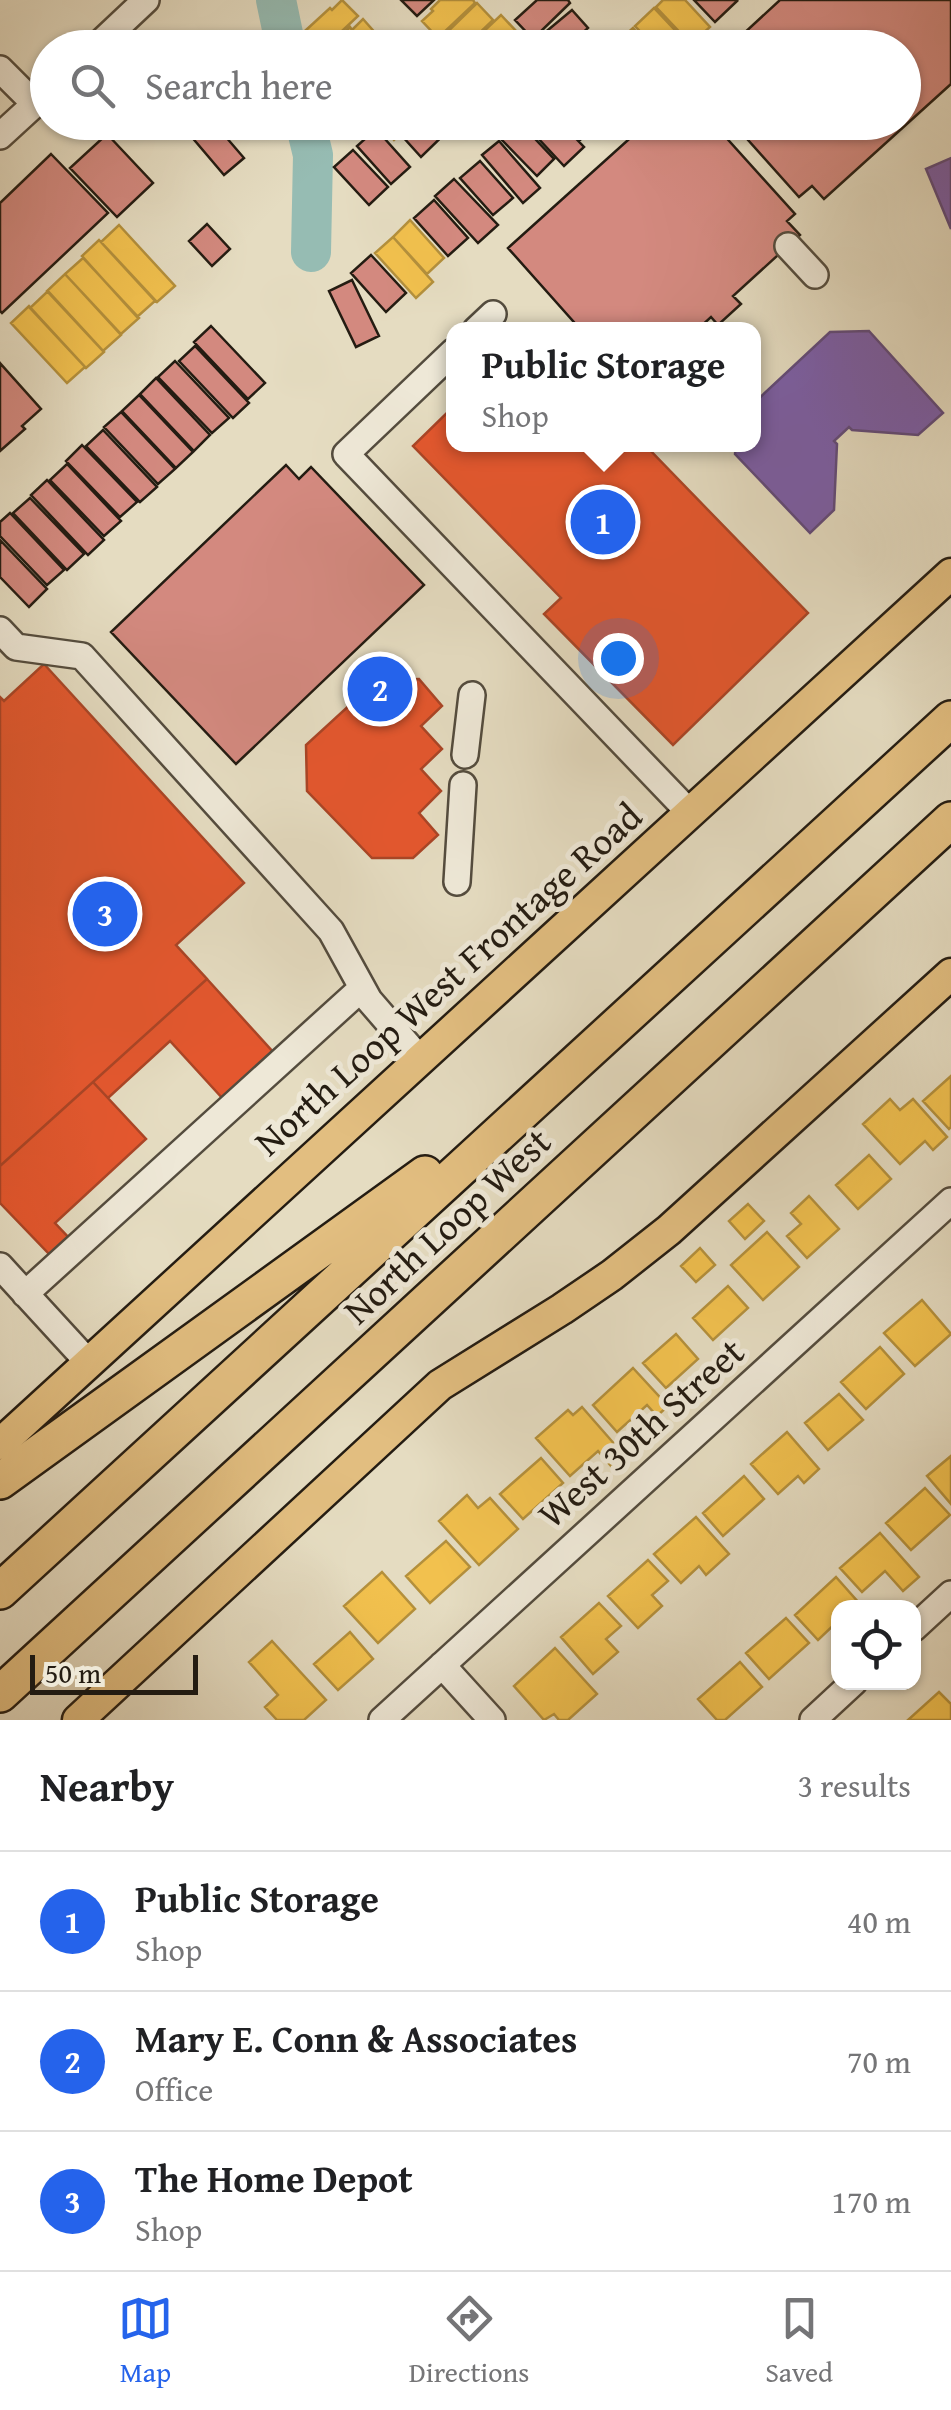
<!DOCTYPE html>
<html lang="en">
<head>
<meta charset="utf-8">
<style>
  :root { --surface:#fff; --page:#f2f2f2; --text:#202124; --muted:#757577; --line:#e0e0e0; --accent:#2563eb }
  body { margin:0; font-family:"Gentium Book Plus",serif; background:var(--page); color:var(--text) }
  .controls { position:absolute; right:30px; bottom:30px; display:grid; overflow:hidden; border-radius:20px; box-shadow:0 2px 8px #0004 }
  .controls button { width:90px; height:90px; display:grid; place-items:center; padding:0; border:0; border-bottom:2px solid var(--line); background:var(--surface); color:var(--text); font:50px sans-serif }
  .scale { position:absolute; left:30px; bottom:25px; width:168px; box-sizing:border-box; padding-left:10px; border:5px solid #241c12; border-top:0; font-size:28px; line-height:35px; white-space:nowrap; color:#241c12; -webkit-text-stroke:8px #eee8d7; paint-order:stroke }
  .you { position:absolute; left:618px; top:658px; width:35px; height:35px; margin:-25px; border:8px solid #fff; border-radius:50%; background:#1a73e8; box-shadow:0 0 0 15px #1a73e833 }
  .badge { display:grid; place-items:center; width:65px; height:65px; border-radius:50%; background:var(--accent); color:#fff; font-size:32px; font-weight:700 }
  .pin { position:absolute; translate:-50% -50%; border:5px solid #fff; box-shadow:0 2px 10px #0006 }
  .popup { position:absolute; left:446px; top:322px; width:315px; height:130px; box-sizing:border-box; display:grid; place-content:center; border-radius:20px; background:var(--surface); filter:drop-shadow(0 2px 8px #0005); font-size:32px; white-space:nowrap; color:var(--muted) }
  .popup b { font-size:38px; color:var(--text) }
  .popup::after { content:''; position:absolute; left:50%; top:100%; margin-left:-20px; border:20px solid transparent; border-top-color:var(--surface) }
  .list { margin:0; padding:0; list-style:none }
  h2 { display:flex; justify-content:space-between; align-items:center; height:130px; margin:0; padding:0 40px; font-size:42px }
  h2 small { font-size:32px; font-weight:400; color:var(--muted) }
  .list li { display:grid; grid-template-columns:65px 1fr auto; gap:30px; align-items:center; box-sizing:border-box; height:140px; padding:0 40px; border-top:2px solid var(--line) }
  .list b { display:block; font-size:38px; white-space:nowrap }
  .list p { margin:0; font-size:32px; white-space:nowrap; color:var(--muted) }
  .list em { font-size:32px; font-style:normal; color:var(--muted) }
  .icon { flex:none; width:55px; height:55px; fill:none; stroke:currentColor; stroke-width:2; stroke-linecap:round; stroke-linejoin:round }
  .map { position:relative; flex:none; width:951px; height:1720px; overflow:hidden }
  .search { position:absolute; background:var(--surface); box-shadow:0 2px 8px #0004; left:30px; right:30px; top:30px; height:110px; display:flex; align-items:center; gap:25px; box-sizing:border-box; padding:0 35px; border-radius:55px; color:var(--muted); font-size:38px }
  .sheet { height:550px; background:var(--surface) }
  nav { display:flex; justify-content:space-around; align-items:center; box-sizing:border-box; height:140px; border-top:2px solid var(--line); background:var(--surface); font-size:28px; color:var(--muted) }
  nav a { display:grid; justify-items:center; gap:5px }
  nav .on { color:var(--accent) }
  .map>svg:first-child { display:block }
</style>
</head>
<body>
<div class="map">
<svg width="951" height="1720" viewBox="0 0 951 1720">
  <rect width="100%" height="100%" fill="#e5dcc1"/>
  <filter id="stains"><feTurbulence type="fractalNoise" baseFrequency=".002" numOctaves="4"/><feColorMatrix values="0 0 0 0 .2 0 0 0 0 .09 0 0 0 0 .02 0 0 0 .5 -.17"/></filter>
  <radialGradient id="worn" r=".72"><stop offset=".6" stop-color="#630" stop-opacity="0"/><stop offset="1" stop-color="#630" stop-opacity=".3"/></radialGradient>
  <path fill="#f2c14e" stroke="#b4903c" stroke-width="2.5" d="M342,0L358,16L324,48H318L305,31L330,8L332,10Z
    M440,0H473L475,3L438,38L422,21L433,11L431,9Z
    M663,0H685L710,27L691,44L656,7Z
    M477,3L493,20L464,48H445L438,41Z
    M654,8L688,44L684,48H656L635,26Z
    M501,15L517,32L501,48H466Z
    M363,19L378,36L366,48H328L350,27L352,30Z
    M633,28L651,48H616L614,45Z
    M379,122H413L394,140Z
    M410,220L444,258L427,274L393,237Z
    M119,225L175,286L157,302L101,242Z
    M393,237L433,282L416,298L375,253Z
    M99,240L155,301L137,317L82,256Z
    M83,258L139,318L121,334L65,274Z
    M65,274L121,335L103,351L47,291Z
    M48,291L104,352L86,368L30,308Z
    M29,306L85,367L67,383L11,323Z
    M951,1076V1127L949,1129L923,1101Z
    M890,1099L900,1110L913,1099L947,1137L933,1150L925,1141L900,1164L863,1124Z
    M869,1155L891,1179L858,1209L836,1185Z
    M809,1196L839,1229L807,1258L787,1236L801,1224L791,1213Z
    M748,1204L764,1221L745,1239L729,1221Z
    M767,1232L799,1267L763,1300L731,1265Z
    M700,1248L715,1265L696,1282L681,1266Z
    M728,1286L748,1308L713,1340L693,1318Z
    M922,1300L951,1334L915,1366L884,1333Z
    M676,1334L698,1359L666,1388L643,1363Z
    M880,1347L904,1374L866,1409L841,1382Z
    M633,1368L668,1406L657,1416L647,1405L617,1432L593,1405Z
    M839,1394L863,1420L828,1450L805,1423Z
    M582,1407L624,1455L611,1466L598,1451L570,1476L536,1438L568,1410L573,1415Z
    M787,1432L819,1469L804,1483L798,1476L778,1494L751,1464Z
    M951,1456V1504L927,1476Z
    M541,1458L563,1483L523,1519L500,1494Z
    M744,1476L764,1499L723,1536L703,1513Z
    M925,1488L950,1515L911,1550L886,1523Z
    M467,1495L478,1508L490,1498L518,1529L479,1565L439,1521Z
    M696,1517L729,1554L706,1575L699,1566L681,1583L654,1554Z
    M880,1533L919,1577L903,1591L885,1571L862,1592L840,1568Z
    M446,1541L470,1567L430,1603L406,1576Z
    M648,1560L668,1581L652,1595L662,1606L638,1628L608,1596Z
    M382,1572L415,1609L378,1643L344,1606Z
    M836,1577L859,1603L854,1608H838V1621L818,1640L795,1615Z
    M599,1603L621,1626L606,1639L618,1652L593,1674L561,1637Z
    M786,1618L809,1643L769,1679L746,1653Z
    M350,1632L373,1659L338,1690L314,1664Z
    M272,1641L326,1700L304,1720H277L265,1707L278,1695L249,1662Z
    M555,1648L597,1694L568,1720H559L554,1714L544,1720L514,1686Z
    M740,1662L762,1687L725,1720H717L698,1699Z
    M939,1692L951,1704V1720H908Z"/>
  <path fill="#e4572e" stroke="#aa4526" stroke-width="2.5" d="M453,407V444H644L808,613L673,745L544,614L561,598L413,446Z
    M44,664L244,883L176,945L207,979L0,1166V697L4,701Z
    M419,679L442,706L421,726L442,749L421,769L441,791L419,813L438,835L413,858H372L307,791L306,745L377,680Z
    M207,979L274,1053L224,1100L170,1041L108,1098L93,1082Z
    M93,1082L146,1139L55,1223L70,1239L51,1256L0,1203V1166Z"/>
  <path fill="#7b5ea7" stroke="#614a7a" stroke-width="2.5" d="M951,158V229L926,169Z
    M869,331L943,413L918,435L852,430L849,427L834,441L837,444L834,510L810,533L735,454L736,444H753V404L830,332Z"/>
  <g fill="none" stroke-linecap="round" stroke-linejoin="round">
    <path stroke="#96bcb3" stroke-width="40" d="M276,0L286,48
      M305,122L313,155L311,252"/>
  </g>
  <path fill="#d3897f" stroke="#241c12" stroke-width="2.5" d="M401,0H434L417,16Z
    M537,0H568L570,3L533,39L515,20Z
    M694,0H735L737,1L715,22Z
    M780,0H951V84L824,199L812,186L799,197L732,122H904V48H728Z
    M572,10L588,28L566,48H542L536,40Z
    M179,122H213L244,158L224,175Z
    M419,122H457L421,157L403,137Z
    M523,122H560L584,147L564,166Z
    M565,122H600V123L580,140Z
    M648,122H712L795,214L787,221L800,235L733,296L741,304L718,325L711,317L697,330H581L508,248Z
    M520,123L554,159L537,176L502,140Z
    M376,129L410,167L391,184L357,146Z
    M107,134L153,183L117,217L70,168Z
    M499,141L540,188L523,203L482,155Z
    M353,150L388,187L369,205L334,167Z
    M51,154L108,213L2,313L0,311V203Z
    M480,161L513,198L493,215L460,178Z
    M454,179L498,225L478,243L435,196Z
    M434,200L468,238L448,256L414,218Z
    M207,224L230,249L212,266L189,241Z
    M371,255L406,293L386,312L351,273Z
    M352,280L379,336L356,347L329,291Z
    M211,326L265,383L248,399L194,342Z
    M195,346L249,403L233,418L179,361Z
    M175,361L229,418L212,433L158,377Z
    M0,363L41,409L22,426L25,429L0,451Z
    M156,378L210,435L194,451L140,394Z
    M139,395L193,452L176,468L122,411Z
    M121,412L175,469L158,484L104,427Z
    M103,430L157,487L140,502L86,446Z
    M82,445L137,502L120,517L66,461Z
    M67,464L121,521L104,536L50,480Z
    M286,465L299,479L311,467L424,585L236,764L111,632Z
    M47,480L104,540L88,555L31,495Z
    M30,498L84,554L67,570L13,513Z
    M10,513L64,570L47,585L0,536V522Z
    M0,540L47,589L29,607L0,577Z"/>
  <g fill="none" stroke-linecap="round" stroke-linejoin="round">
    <defs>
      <path id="minor" d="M95,48L146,0
        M0,69L35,104
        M0,136L48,92
        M788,246L815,275
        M476,330L493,314
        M453,352L346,454L690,813
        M0,630L16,647L82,656L331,931L369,1000L420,1059
        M465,755L472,695
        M457,882L463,785
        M0,1266L89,1363
        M25,1294L362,988
        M914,1628L951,1594
        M442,1665L492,1720
        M382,1720L951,1201
        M813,1720L854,1682"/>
      <path id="major" d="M0,1444L951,574
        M78,1720L440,1385L562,1309L612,1275L669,1230L951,974"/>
      <path id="highway" d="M0,1481L425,1174
        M0,1591L951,719
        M0,1694L951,820"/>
    </defs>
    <use href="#minor" stroke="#544c3e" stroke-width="30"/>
    <use href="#major" stroke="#241c12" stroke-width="35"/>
    <use href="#highway" stroke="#241c12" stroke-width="40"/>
    <use href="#minor" stroke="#eee8d7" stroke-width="25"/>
    <use href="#major" stroke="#e2be80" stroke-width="30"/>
    <use href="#highway" stroke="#e2be80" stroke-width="35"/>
  </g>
  <g text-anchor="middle" stroke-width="10" stroke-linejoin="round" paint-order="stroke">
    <g font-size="38" fill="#241c12" stroke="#eee8d7">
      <text transform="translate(448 979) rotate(-42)" y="13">North Loop West Frontage Road</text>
      <text transform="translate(447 1226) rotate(-43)" y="13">North Loop West</text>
      <text transform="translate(641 1433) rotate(-42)" y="13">West 30th Street</text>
    </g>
  </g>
  <rect width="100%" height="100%" filter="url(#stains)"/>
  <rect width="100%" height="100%" fill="url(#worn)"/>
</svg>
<div class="controls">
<button><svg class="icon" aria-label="locate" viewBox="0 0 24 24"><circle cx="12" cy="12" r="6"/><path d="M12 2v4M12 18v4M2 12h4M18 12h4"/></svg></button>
</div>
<div class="scale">50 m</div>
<div class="you"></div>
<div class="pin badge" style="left:603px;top:522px">1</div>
<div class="popup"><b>Public Storage</b>Shop</div>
<div class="pin badge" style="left:380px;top:689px">2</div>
<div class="pin badge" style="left:105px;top:914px">3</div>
<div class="search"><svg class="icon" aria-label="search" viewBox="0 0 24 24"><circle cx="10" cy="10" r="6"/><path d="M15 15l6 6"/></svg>Search here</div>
</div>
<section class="sheet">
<h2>Nearby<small>3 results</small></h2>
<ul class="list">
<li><span class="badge">1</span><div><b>Public Storage</b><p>Shop</p></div><em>40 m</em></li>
<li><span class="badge">2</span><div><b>Mary E. Conn &amp; Associates</b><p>Office</p></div><em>70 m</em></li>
<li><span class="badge">3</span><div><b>The Home Depot</b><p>Shop</p></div><em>170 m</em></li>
</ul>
</section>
<nav>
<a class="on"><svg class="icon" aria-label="map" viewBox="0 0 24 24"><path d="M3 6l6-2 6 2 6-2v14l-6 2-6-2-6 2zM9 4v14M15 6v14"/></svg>Map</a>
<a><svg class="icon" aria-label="directions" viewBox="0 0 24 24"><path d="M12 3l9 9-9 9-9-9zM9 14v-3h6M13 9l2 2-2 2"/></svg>Directions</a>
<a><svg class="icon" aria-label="saved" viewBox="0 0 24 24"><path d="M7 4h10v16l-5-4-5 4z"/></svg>Saved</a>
</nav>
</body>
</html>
